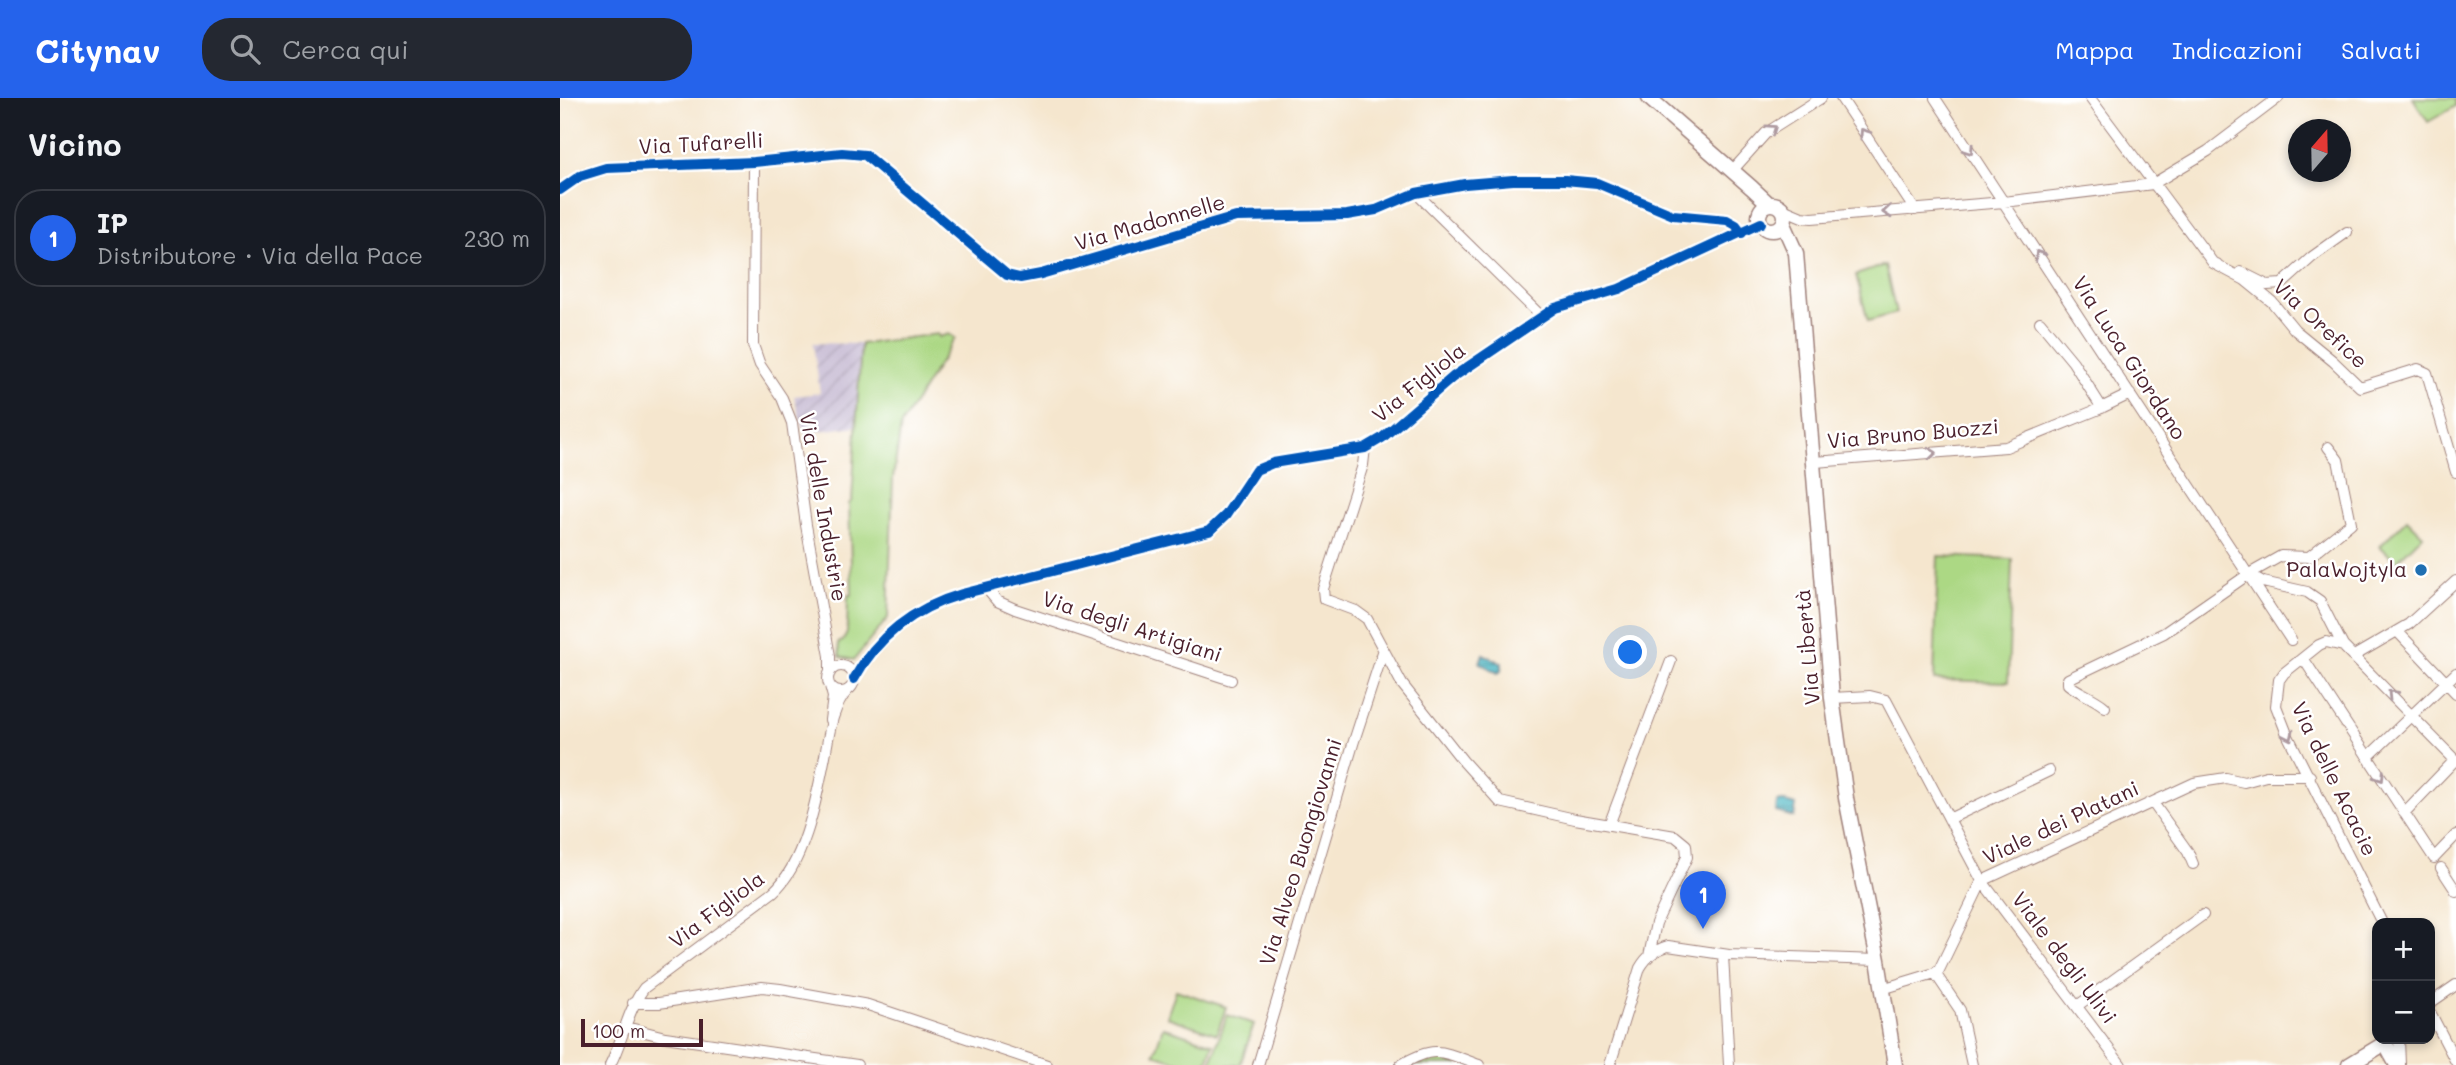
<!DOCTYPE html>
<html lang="it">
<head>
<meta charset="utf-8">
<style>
  :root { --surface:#171b24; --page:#242831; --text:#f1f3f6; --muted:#9ea1a6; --line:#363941; --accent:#2563eb }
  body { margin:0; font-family:Mali,sans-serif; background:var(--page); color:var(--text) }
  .controls { position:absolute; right:21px; bottom:21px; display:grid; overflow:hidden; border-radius:14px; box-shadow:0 4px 10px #0003 }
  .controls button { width:63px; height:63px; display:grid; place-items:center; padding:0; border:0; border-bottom:2px solid var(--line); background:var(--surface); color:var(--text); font:35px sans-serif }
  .compass { position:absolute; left:1728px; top:21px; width:63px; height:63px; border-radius:50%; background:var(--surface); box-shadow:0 4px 10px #0003; rotate:20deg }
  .scale { position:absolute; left:21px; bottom:18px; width:122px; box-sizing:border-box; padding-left:7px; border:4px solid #4a1f2b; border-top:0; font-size:19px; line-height:24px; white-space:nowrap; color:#4a1f2b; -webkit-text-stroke:5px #fff; paint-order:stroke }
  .you { position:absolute; left:1071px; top:555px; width:24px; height:24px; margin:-18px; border:5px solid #fff; border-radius:50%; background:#1a73e8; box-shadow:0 0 0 10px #1a73e833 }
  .badge { display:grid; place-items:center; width:46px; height:46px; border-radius:50%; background:var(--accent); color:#fff; font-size:23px; font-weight:700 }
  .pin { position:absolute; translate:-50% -58px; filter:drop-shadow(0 2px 4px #0008) }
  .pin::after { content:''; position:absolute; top:37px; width:24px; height:21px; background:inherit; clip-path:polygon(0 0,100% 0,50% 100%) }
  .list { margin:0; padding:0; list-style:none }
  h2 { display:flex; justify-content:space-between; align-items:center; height:91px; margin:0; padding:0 28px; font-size:30px }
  h2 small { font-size:23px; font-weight:400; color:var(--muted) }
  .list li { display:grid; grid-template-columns:46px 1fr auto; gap:21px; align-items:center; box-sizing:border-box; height:98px; margin:0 14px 14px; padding:0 14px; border:2px solid var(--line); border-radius:28px }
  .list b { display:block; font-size:26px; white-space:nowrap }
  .list p { margin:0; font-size:23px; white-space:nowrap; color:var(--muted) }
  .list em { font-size:23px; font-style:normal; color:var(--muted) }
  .icon { flex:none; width:38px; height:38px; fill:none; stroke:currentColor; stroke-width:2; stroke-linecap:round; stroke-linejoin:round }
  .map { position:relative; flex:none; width:1896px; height:967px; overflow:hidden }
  header { display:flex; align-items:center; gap:42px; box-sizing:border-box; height:98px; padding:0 35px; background:var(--accent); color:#fff }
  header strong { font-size:33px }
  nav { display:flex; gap:38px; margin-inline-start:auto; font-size:24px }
  .search { width:490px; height:63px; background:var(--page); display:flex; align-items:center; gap:18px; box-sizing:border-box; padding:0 24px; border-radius:28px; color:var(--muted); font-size:26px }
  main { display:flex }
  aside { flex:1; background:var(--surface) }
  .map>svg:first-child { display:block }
</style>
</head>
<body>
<header>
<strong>Citynav</strong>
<div class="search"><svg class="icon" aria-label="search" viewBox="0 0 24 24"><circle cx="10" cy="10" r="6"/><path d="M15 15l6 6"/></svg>Cerca qui</div>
<nav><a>Mappa</a><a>Indicazioni</a><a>Salvati</a></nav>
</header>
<main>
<aside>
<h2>Vicino<small></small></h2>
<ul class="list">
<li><span class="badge">1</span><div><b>IP</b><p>Distributore · Via della Pace</p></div><em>230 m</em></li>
</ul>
</aside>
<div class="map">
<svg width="1896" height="967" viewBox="0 0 1896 967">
  <defs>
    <pattern id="industrial-furrows" width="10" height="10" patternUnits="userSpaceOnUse" patternTransform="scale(1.75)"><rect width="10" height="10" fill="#cabfd6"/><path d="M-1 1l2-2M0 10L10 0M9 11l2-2" fill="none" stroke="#afa4b8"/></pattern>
    <pattern id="water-rules" width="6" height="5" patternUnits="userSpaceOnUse" patternTransform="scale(1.75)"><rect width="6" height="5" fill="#48b6c3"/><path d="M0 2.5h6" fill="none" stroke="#3e939f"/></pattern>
  </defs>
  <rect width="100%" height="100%" fill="#fff"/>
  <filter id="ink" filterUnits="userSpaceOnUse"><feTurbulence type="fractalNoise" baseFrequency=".0143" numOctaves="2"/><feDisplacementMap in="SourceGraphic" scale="14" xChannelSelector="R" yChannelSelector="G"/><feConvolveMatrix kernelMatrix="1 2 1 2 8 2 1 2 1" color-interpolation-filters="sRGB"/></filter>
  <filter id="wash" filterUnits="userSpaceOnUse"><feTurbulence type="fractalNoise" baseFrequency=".00686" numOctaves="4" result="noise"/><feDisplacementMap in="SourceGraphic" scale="28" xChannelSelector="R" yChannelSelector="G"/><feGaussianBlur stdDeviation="1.57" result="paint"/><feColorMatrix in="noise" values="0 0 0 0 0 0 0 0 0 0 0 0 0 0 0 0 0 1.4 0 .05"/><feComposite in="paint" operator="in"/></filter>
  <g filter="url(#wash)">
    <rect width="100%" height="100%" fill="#f5e6ce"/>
    <path fill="url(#industrial-furrows)" d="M253,245L301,246L297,328L244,335L234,298L260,295Z"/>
    <path fill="#acd884" stroke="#7b7c58" stroke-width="2" d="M1853,0H1896V8L1868,24Z
      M1325,167L1336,215L1308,223L1296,177Z
      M378,236L379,239L389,236L395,240L341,327L333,380L328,520L294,562L280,559L278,545L283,543L287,535L288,497H292L289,406L292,402L301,246Z
      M1847,421L1863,437L1836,464L1820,448Z
      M1378,458L1452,461L1448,584L1374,582Z
      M616,892L666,909L657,936L607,919Z
      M667,917L694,926L680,967H650Z
      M603,929L653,946L646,967H628L594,956Z
      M873,960L883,961L899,967H856Z"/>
    <path fill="url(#water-rules)" stroke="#496a77" stroke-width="2" d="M923,556L942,565L941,573L938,575L920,565Z
      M1220,703L1236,707L1234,719L1216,714L1217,705Z"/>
  </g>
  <g filter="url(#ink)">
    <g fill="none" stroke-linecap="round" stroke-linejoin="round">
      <defs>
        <path id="street" d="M1281,0L1355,112
          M1375,0L1731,542
          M1530,0L1653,165L1657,166
          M194,64L193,247L200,267L222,300L232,325L246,427L270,558V575
          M1172,73L1206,35L1261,0
          M0,92L20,78L46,70L194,64L282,55L305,57L447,177L460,180L481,176L676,119L787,117L816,112L856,95L905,86L953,82H1005L1037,85L1113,117L1167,122L1176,127L1182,135
          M856,95L982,219
          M1223,111L1242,119L1252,120L1444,104L1593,86L1648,53L1718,0
          M1653,165L1685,182L1712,204L1735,232L1773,263L1800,289L1858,271L1867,275L1896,374
          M1681,174L1707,187L1722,186L1752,159L1787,134
          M1480,224L1513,264L1542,310
          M805,350L803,367L763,491L764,501L796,513L807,521L842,586L903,663L940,704L1015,721L1115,738L1126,747L1127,759L1096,825L1089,858
          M1255,364L1446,349L1539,311L1570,296
          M1691,477L1703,484L1747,494L1760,503L1783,548L1896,663
          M426,490L437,503L455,511L671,582
          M1837,533L1896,595
          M1783,548L1766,544L1759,547L1724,575L1719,582L1716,608L1727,636L1822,825
          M1794,558L1849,526L1896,483
          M1743,560L1874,760L1896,737
          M268 581a13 13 0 1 1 26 0a13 13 0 1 1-26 0Z
          M294,581C318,537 354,510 402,496L649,433L666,417L696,372L713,365L805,350L822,340L893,279L995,210L1059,191L1201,125
          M1272,600L1310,598L1326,602L1422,783L1561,967
          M1545,609C1533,599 1519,595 1508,586V581L1604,535L1689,476L1721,458L1749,459L1791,425L1778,362L1768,349
          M270,622L273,599L270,588
          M1808,659L1896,575
          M1593,705L1628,754L1633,766
          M1844,715L1895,662
          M1389,721L1489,673
          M1049,727L1111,563
          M1881,770L1896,793
          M1163,857L1169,967
          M1375,875L1400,912L1412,967
          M1322,891L1375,875L1379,872L1422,783L1634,685L1666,680L1684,684L1706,678H1750
          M73,905H99L202,889L220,891L308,907L487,967
          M1870,905L1896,887
          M1517,908L1643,817
          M1870,914L1896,964
          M66,929L105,939L297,967
          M1839,941L1840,967
          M50,967C63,942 67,913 84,890L213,794C245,766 257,698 265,658C269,636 272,609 288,592
          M698,967L793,646L823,554
          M841,967C876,946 883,954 919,967
          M1050,967L1080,870C1087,858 1095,852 1108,848L1169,857L1318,862"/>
        <path id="secondary" d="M1089,0L1192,90L1209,106
          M1199 119a13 13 0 1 1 26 0a13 13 0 1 1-26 0Z
          M1223,126L1236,155L1272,600L1286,700L1318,862L1335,967
          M1789,967L1822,947L1827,949L1837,967"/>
      </defs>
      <use href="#street" stroke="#a0827c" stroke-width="12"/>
      <use href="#secondary" stroke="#a0827c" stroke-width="17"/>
      <use href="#street" stroke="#fff" stroke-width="10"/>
      <use href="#secondary" stroke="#fff" stroke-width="14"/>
      <defs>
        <path id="cycleway" d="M0,92L20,78L46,70L194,64L282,55L305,57L447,177L460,180L481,176L676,119L787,117L816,112L856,95L905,86L953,82H1005L1037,85L1113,117L1167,122L1176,127L1182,135
          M294,581C318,537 354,510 402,496L649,433L666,417L696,372L713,365L805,350L822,340L893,279L995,210L1059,191L1201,125"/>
      </defs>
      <use href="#cycleway" stroke="#fff" stroke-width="15"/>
      <use href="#cycleway" stroke="#0057b8" stroke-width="10"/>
    </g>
    <defs><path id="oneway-chevron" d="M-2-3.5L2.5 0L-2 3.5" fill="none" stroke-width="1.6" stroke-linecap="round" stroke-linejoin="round" transform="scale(1.75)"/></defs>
    <g stroke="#ae9aa0">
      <use href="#oneway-chevron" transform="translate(1212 31) rotate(-34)"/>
      <use href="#oneway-chevron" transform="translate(1304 35) rotate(-124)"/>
      <use href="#oneway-chevron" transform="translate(1409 52) rotate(56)"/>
      <use href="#oneway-chevron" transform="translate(1327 114) rotate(175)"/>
      <use href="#oneway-chevron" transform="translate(1479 157) rotate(-123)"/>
      <use href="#oneway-chevron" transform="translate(1372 355) rotate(-5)"/>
      <use href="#oneway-chevron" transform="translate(1832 596) rotate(-134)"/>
      <use href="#oneway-chevron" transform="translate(1729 638) rotate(64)"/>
      <use href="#oneway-chevron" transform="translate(1820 679) rotate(57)"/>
    </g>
  </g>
  <circle fill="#1f6fb2" stroke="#fff" stroke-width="2.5" cx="1861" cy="472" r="7"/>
  <g text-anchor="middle" stroke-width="5" stroke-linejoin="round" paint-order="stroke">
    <g font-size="21" fill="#4a1f2b" stroke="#fff">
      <text transform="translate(141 46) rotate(-3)" y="7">Via Tufarelli</text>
      <text transform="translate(590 125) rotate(-16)" y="7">Via Madonnelle</text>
      <text transform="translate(1760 226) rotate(43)" y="7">Via Orefice</text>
      <text transform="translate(1569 260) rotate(57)" y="7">Via Luca Giordano</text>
      <text transform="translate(859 285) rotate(-39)" y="7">Via Figliola</text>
      <text transform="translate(1353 336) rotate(-5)" y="7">Via Bruno Buozzi</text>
      <text transform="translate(263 409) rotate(80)" y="7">Via delle Industrie</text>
      <text transform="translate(572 529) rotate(18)" y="7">Via degli Artigiani</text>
      <text transform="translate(1248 549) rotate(-95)" y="7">Via Libertà</text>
      <text transform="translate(1774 681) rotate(64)" y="7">Via delle Acacie</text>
      <text transform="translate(1501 725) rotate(-25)" y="7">Viale dei Platani</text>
      <text transform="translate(741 754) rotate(-73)" y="7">Via Alveo Buongiovanni</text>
      <text transform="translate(157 812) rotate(-37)" y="7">Via Figliola</text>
      <text transform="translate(1504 860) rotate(53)" y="7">Viale degli Ulivi</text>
    </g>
    <g font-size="21" fill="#4a1f2b" stroke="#fff" text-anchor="end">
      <text x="1847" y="479">PalaWojtyla</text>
    </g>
  </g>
</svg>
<div class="controls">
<button>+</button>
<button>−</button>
</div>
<svg class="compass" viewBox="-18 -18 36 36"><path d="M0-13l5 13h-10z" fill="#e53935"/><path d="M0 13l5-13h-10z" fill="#9ea1a6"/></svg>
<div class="scale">100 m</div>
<div class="you"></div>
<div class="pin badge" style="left:1143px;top:831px">1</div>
</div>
</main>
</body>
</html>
